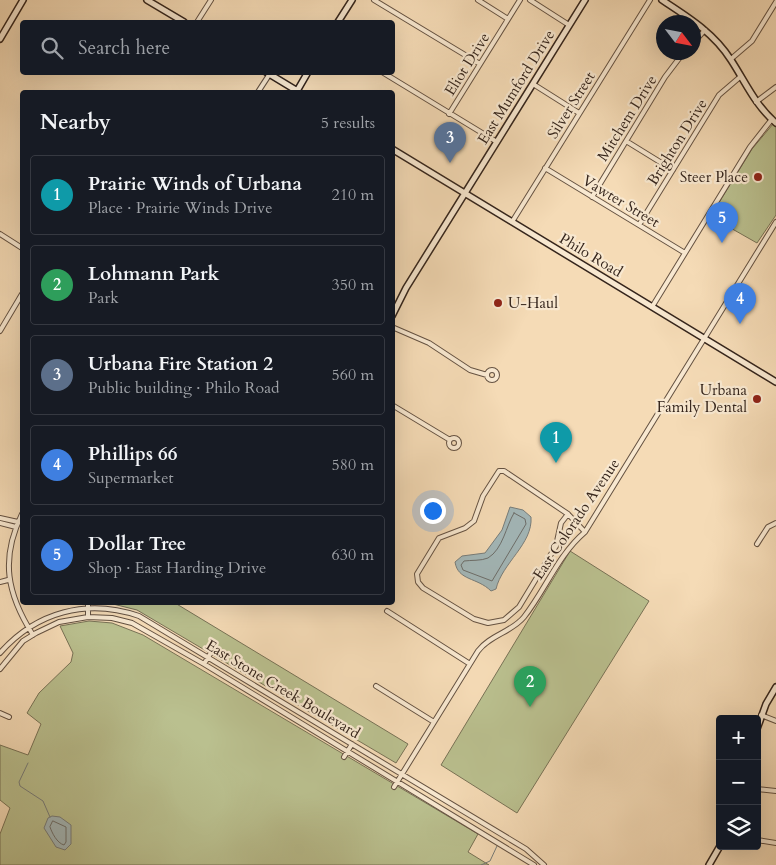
<!DOCTYPE html>
<html lang="en">
<head>
<meta charset="utf-8">
<style>
  :root { --surface:#171b24; --page:#20242c; --text:#f1f3f6; --muted:#9ea1a6; --line:#363941; --accent:#c59692 }
  body { margin:0; font-family:Cardo,serif; background:var(--page); color:var(--text) }
  .controls { position:absolute; right:15px; bottom:15px; display:grid; overflow:hidden; border-radius:5px; box-shadow:0 5px 20px #0002 }
  .controls button { width:45px; height:45px; display:grid; place-items:center; padding:0; border:0; border-bottom:1px solid var(--line); background:var(--surface); color:var(--text); font:25px sans-serif }
  .compass { position:absolute; left:656px; top:15px; width:45px; height:45px; border-radius:50%; background:var(--surface); box-shadow:0 5px 20px #0002; rotate:122deg }
  .you { position:absolute; left:432px; top:510px; width:18px; height:18px; margin:-12px; border:4px solid #fff; border-radius:50%; background:#1a73e8; box-shadow:0 0 0 8px #1a73e833 }
  .badge { display:grid; place-items:center; width:32px; height:32px; border-radius:50%; background:var(--accent); color:#fff; font-size:16px; font-weight:700 }
  .pin { position:absolute; translate:-50% -41px; filter:drop-shadow(0 1px 2px #0008) }
  .pin::after { content:''; position:absolute; top:26px; width:18px; height:15px; background:inherit; clip-path:polygon(0 0,100% 0,50% 100%) }
  .list { margin:0; padding:0; list-style:none }
  h2 { display:flex; justify-content:space-between; align-items:center; height:65px; margin:0; padding:0 20px; font-size:21px }
  h2 small { font-size:16px; font-weight:400; color:var(--muted) }
  .list li { display:grid; grid-template-columns:32px 1fr auto; gap:15px; align-items:center; box-sizing:border-box; height:80px; margin:0 10px 10px; padding:0 10px; border:1px solid var(--line); border-radius:5px }
  .list b { display:block; font-size:19px; white-space:nowrap }
  .list p { margin:0; font-size:16px; white-space:nowrap; color:var(--muted) }
  .list em { font-size:16px; font-style:normal; color:var(--muted) }
  .icon { flex:none; width:28px; height:28px; fill:none; stroke:currentColor; stroke-width:2; stroke-linecap:round; stroke-linejoin:round }
  .map { position:relative; flex:none; width:776px; height:865px; overflow:hidden }
  .search { position:absolute; background:var(--surface); box-shadow:0 5px 20px #0002; left:20px; top:20px; width:375px; height:55px; display:flex; align-items:center; gap:12px; box-sizing:border-box; padding:0 18px; border-radius:5px; color:var(--muted); font-size:19px }
  .panel { position:absolute; background:var(--surface); box-shadow:0 5px 20px #0002; left:20px; top:90px; width:375px; height:515px; border-radius:5px }
  .map>svg:first-child { display:block }
</style>
</head>
<body>
<div class="map">
<svg width="776" height="865" viewBox="0 0 776 865">
  <rect width="100%" height="100%" fill="#f5dbb6"/>
  <filter id="stains"><feTurbulence type="fractalNoise" baseFrequency=".004" numOctaves="4"/><feColorMatrix values="0 0 0 0 .2 0 0 0 0 .09 0 0 0 0 .02 0 0 0 .5 -.17"/></filter>
  <radialGradient id="worn" r=".72"><stop offset=".6" stop-color="#630" stop-opacity="0"/><stop offset="1" stop-color="#630" stop-opacity=".3"/></radialGradient>
  <path fill="#bac08f" stroke="#787256" d="M773,124L776,125V215L757,243L713,218L712,214L752,149Z
    M570,551L649,601L517,813L441,765Z
    M109,603H175L408,744L396,763L137,610Z
    M89,621L112,623L143,635L478,834L468,852L489,865H0V834L10,808L0,800V745L28,755L41,724L27,713L39,693L71,662L73,653L60,626Z"/>
  <path fill="#a3b8ba" stroke="#777d7b" d="M510,507L523,510L531,517C533,544 502,563 496,589L491,591C477,577 458,581 455,562L462,556L485,553L502,530Z
    M52,816L60,817L71,825V844L65,850L56,847L44,828L48,818Z"/>
  <g fill="none" stroke-linecap="round" stroke-linejoin="round">
    <path stroke="#6c6e6b" stroke-width="1" d="M514,513L525,519L526,524L492,581L463,570L461,565L464,561C471,560 481,561 488,558C503,549 506,526 514,513Z
      M53,821L66,827V842L64,845C57,843 52,833 50,827Z"/>
    <path stroke="#777d7b" stroke-width="1" d="M28,763L19,782L20,786L43,801L50,817
      M481,865L490,861L497,846"/>
    <defs>
      <path id="street" d="M374,0L480,64
        M478,0L508,19
        M530,0L569,25
        M197,22L211,0
        M694,42L705,30
        M731,59L752,41L776,2
        M382,72L497,142
        M533,84L579,113
        M258,92L269,75
        M756,102L776,87
        M449,114L520,0
        M626,141L673,170
        M545,168L685,253
        M592,197L665,77L684,52
        M512,222L650,0
        M639,225L719,95L740,77
        M0,234L22,248
        M652,307L750,147L772,119
        M392,327L429,343L470,370L487,375
        M0,331L22,294
        M487 375a5 5 0 1 1 10 0a5 5 0 1 1-10 0Z
        M392,405L450,440
        M449 443a5 5 0 1 1 10 0a5 5 0 1 1-10 0Z
        M499,471H504L568,514L561,523L556,546L519,607L504,620L488,623L474,619L423,588L418,582L417,574L439,538L465,528L474,521L483,496Z
        M22,514C0,559 7,594 33,635
        M568,514L585,532
        M0,518L18,522
        M0,523L16,527
        M757,544L768,527L776,523
        M0,582L8,580
        M88,602V617
        M387,611L470,664
        M0,653C36,612 87,598 139,616L526,849L544,865
        M204,664L212,651
        M0,669L23,641L36,633L59,622L88,617L112,618L132,623L204,664L534,865
        M376,686L434,722
        M0,713L9,717
        M761,715L776,721
        M344,757L352,744
        M394,787L478,651C490,635 512,632 524,617C546,589 558,555 585,532L776,222
        M757,789L776,791
        M757,840L776,843"/>
      <path id="secondary" d="M147,0L184,22
        M662,0C688,17 714,33 731,60C746,83 755,105 776,123
        M338,22L352,0
        M0,39L23,0
        M266,72L299,92
        M297,91L308,72
        M392,149L776,382
        M392,316L406,288L585,0
        M757,729L766,704L776,687
        M709,865L720,846"/>
    </defs>
    <use href="#street" stroke="#655242" stroke-width="6"/>
    <use href="#secondary" stroke="#35251c" stroke-width="8"/>
    <use href="#street" stroke="#f8e8d0" stroke-width="4"/>
    <use href="#secondary" stroke="#f8e8d0" stroke-width="5"/>
  </g>
  <g fill="#8f2418" stroke="#f8e8d0" stroke-width="2">
    <circle cx="758" cy="177" r="5"/>
    <circle cx="498" cy="303" r="5"/>
    <circle cx="757" cy="399" r="5"/>
  </g>
  <g text-anchor="middle" stroke-width="4.5" stroke-linejoin="round" paint-order="stroke">
    <g font-size="15" fill="#35251c" stroke="#f8e8d0">
      <text transform="translate(467 64) rotate(-58)" y="5">Eliot Drive</text>
      <text transform="translate(516 87) rotate(-58)" y="5">East Mumford Drive</text>
      <text transform="translate(571 105) rotate(-58)" y="5">Silver Street</text>
      <text transform="translate(627 118) rotate(-58)" y="5">Mitchem Drive</text>
      <text transform="translate(677 142) rotate(-58)" y="5">Brighton Drive</text>
      <text transform="translate(621 201) rotate(31)" y="5">Vawter Street</text>
      <text transform="translate(591 255) rotate(31)" y="5">Philo Road</text>
      <text transform="translate(576 519) rotate(-56)" y="5">East Colorado Avenue</text>
      <text transform="translate(283 689) rotate(31)" y="5">East Stone Creek Boulevard</text>
    </g>
    <g font-size="15" fill="#35251c" stroke="#f8e8d0" text-anchor="end">
      <text x="748" y="182">Steer Place</text>
      <text x="508" y="308" text-anchor="start">U-Haul</text>
      <text x="747" y="395">Urbana<tspan x="747" dy="17">Family Dental</tspan></text>
    </g>
  </g>
  <rect width="100%" height="100%" filter="url(#stains)"/>
  <rect width="100%" height="100%" fill="url(#worn)"/>
</svg>
<div class="controls">
<button>+</button>
<button>−</button>
<button><svg class="icon" aria-label="layers" viewBox="0 0 24 24"><path d="M12 4l9 5-9 5-9-5zM3 14l9 5 9-5"/></svg></button>
</div>
<svg class="compass" viewBox="-18 -18 36 36"><path d="M0-13l5 13h-10z" fill="#e53935"/><path d="M0 13l5-13h-10z" fill="#9ea1a6"/></svg>
<div class="you"></div>
<div class="pin badge" style="left:556px;top:463px;background:#0f9aa8">1</div>
<div class="pin badge" style="left:530px;top:707px;background:#2e9e5b">2</div>
<div class="pin badge" style="left:450px;top:163px;background:#5c6f8a">3</div>
<div class="pin badge" style="left:740px;top:324px;background:#3f7fe0">4</div>
<div class="pin badge" style="left:722px;top:243px;background:#3f7fe0">5</div>
<div class="search"><svg class="icon" aria-label="search" viewBox="0 0 24 24"><circle cx="10" cy="10" r="6"/><path d="M15 15l6 6"/></svg>Search here</div>
<section class="panel">
<h2>Nearby<small>5 results</small></h2>
<ul class="list">
<li><span class="badge" style="background:#0f9aa8">1</span><div><b>Prairie Winds of Urbana</b><p>Place · Prairie Winds Drive</p></div><em>210 m</em></li>
<li><span class="badge" style="background:#2e9e5b">2</span><div><b>Lohmann Park</b><p>Park</p></div><em>350 m</em></li>
<li><span class="badge" style="background:#5c6f8a">3</span><div><b>Urbana Fire Station 2</b><p>Public building · Philo Road</p></div><em>560 m</em></li>
<li><span class="badge" style="background:#3f7fe0">4</span><div><b>Phillips 66</b><p>Supermarket</p></div><em>580 m</em></li>
<li><span class="badge" style="background:#3f7fe0">5</span><div><b>Dollar Tree</b><p>Shop · East Harding Drive</p></div><em>630 m</em></li>
</ul>
</section>
</div>
</body>
</html>
